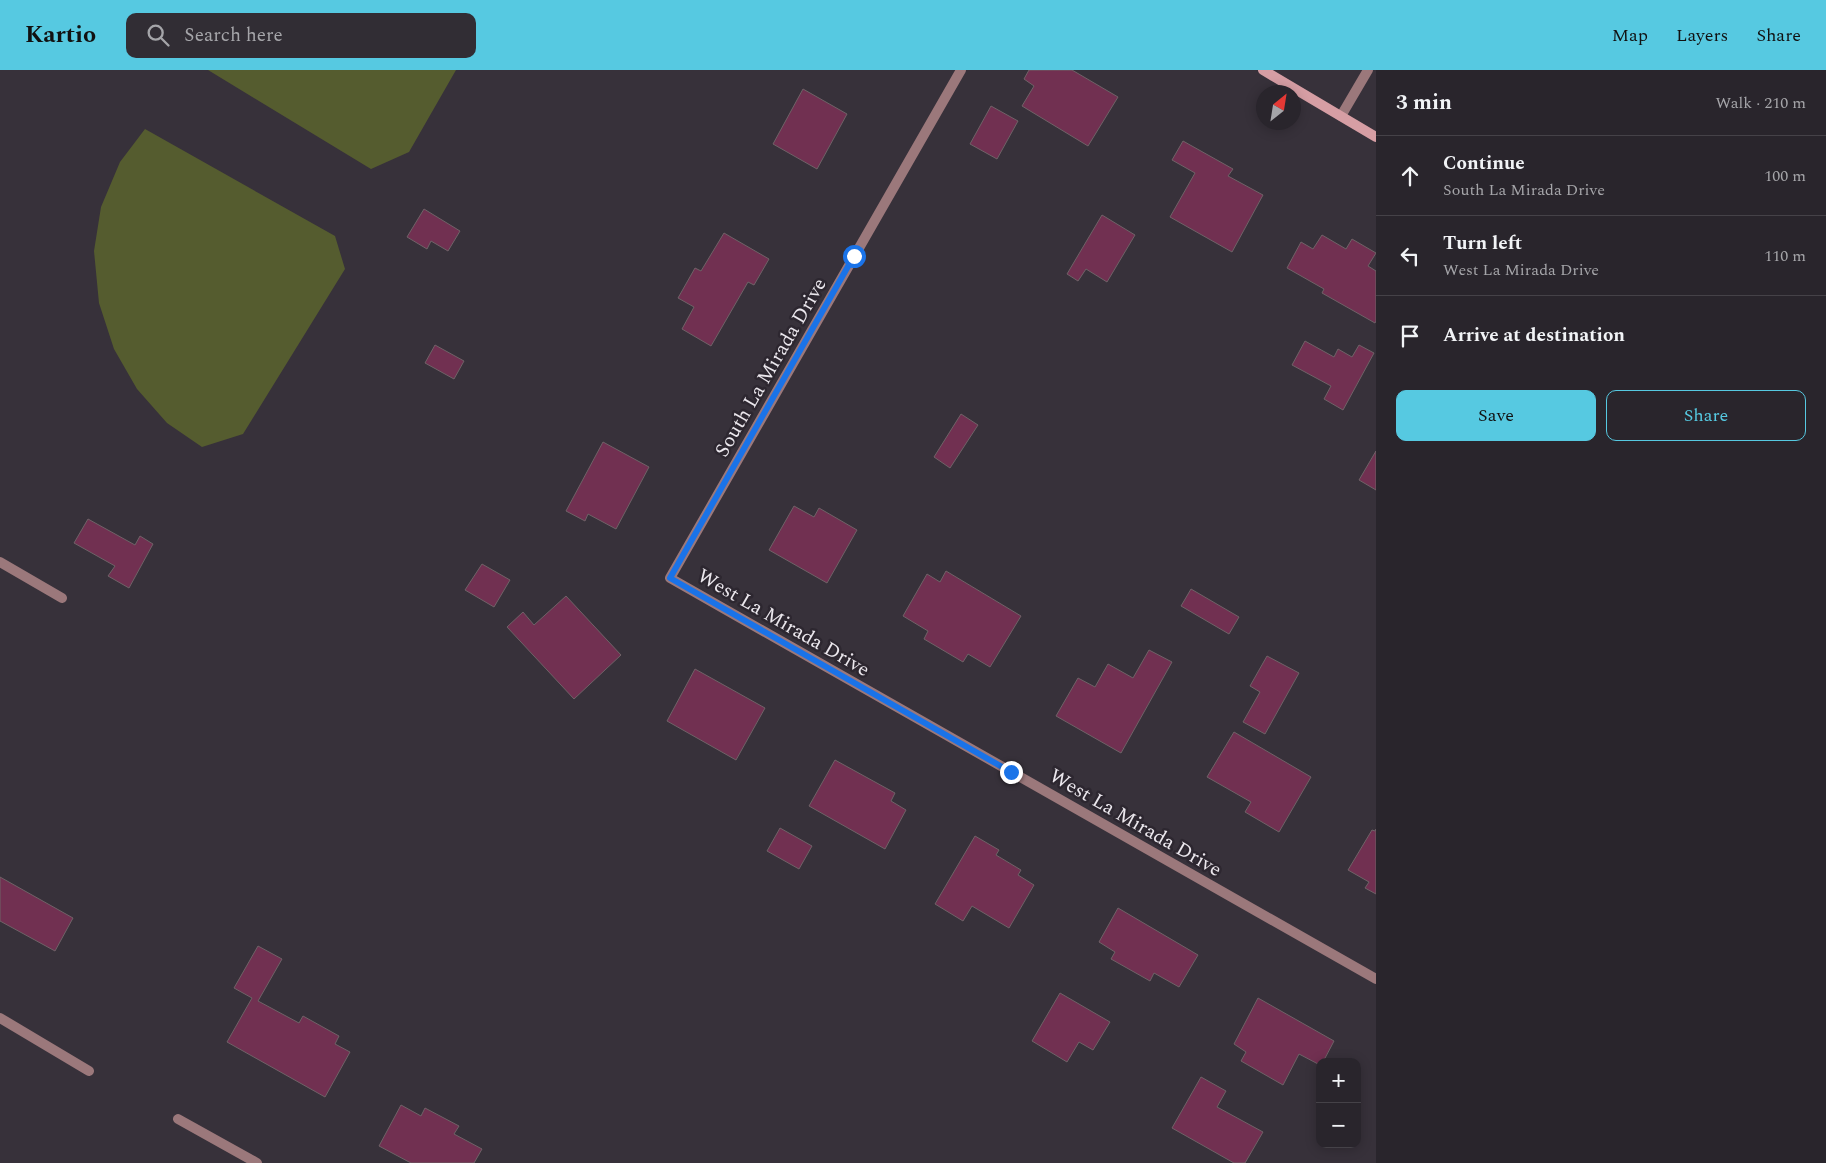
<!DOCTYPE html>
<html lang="en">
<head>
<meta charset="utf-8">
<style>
  :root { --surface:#29252c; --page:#312d34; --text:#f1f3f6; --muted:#a5a5a9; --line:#454248; --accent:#56c9e1 }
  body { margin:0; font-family:Spectral,serif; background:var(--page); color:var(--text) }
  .controls { position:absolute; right:15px; bottom:15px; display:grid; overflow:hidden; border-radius:10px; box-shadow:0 2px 12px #0003 }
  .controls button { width:45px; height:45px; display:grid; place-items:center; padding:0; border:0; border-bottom:1px solid var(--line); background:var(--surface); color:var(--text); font:25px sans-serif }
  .compass { position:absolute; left:1256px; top:15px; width:45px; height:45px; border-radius:50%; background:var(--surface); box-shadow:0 2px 12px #0003; rotate:30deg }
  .stop { position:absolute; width:15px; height:15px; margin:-11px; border:4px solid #1a73e8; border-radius:50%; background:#fff }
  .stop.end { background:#1a73e8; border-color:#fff; box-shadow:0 1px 5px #0008 }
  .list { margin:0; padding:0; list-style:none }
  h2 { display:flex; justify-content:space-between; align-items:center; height:65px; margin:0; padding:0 20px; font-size:21px }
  h2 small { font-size:16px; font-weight:400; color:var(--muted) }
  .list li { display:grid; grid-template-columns:32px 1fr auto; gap:15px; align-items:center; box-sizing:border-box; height:80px; padding:0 20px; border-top:1px solid var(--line) }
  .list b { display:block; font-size:19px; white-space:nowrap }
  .list p { margin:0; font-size:16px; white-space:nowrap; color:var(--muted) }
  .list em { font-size:16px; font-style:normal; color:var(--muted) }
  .actions { display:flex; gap:10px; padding:15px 20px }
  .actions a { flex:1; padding:11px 0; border:1px solid var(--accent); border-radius:10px; text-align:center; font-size:18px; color:var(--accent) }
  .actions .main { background:var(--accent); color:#111 }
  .icon { flex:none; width:28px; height:28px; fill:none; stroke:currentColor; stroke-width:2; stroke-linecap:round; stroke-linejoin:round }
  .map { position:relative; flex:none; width:1376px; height:1093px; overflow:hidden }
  header { display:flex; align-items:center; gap:30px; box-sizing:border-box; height:70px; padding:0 25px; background:var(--accent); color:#111 }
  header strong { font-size:24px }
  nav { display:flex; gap:28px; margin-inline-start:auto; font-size:18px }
  .search { width:350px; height:45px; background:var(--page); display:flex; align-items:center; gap:12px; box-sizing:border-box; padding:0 18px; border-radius:10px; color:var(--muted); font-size:19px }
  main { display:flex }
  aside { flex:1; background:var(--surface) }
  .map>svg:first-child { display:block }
</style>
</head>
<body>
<header>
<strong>Kartio</strong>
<div class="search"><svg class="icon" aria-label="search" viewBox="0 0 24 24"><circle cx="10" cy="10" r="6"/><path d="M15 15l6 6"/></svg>Search here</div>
<nav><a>Map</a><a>Layers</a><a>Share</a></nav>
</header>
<main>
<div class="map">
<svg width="1376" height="1093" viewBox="0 0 1376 1093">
  <rect width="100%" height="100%" fill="#37313a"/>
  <path fill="#555c2f" d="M208,0H456L409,82L371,99Z
    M145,59L335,166L345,199L243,364L202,377L167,353L137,319L114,279L99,233L94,181L101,137L120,92Z"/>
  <path fill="#713051" stroke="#6f6267" d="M1029,0H1072L1118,27L1088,76L1022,36L1034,16L1024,9Z
    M803,19L847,44L817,99L773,74Z
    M991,36L1018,51L997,89L970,74Z
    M1183,71L1233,99L1228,106L1263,125L1232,182L1170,147L1195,103L1172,90Z
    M424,139L460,161L448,181L431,171L427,179L407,167Z
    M1102,145L1135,165L1107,212L1086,199L1078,211L1067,204Z
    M724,163L769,189L754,215L748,212L711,276L682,259L694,237L678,228L695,198L701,201Z
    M1322,165L1346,179L1352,169L1376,183L1368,196L1376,201V251L1375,253L1322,223L1324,219L1287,198L1301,172L1313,179Z
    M1305,271L1334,287L1338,279L1352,287L1359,275L1374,283L1343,340L1324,329L1331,316L1292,295Z
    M435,275L464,291L454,309L425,293Z
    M961,344L978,355L950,398L934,387Z
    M603,372L649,397L616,459L588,444L585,451L566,441Z
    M1376,381V420L1359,410Z
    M794,436L814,447L819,438L857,460L827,513L769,480Z
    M88,449L135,475L140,466L153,474L129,518L108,506L115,496L74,473Z
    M482,494L510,510L494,537L465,520Z
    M946,501L1021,546L990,597L968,584L963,592L924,569L928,561L903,546L927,504L940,512Z
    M1191,519L1239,547L1229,564L1181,536Z
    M566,526L621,585L574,629L507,557L523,542L534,555Z
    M1149,580L1172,592L1121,683L1056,646L1078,608L1095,617L1108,594L1133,608Z
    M1267,586L1299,603L1265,664L1243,652L1260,622L1250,616Z
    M695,599L765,638L736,690L667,651Z
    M1234,662L1311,707L1279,762L1245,742L1251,732L1207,707Z
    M835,690L895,723L891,731L906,740L885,779L809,736Z
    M780,758L812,776L799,799L767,781Z
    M1376,759V824L1365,818L1369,812L1348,800L1372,760L1375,761Z
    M975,766L999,780L996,785L1021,800L1018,805L1034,815L1009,858L972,836L963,851L935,834Z
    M0,807L73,848L55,881L0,851Z
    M1118,838L1198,885L1179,917L1154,903L1150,911L1111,889L1115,882L1099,872Z
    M258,876L282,889L258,931L299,953L303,946L339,966L335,974L350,982L325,1027L227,972L252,928L234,918Z
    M1060,923L1110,952L1093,980L1079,972L1067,992L1032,971Z
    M1258,928L1334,971L1323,992H1320V995L1299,984L1283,1015L1241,991L1246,982L1234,974Z
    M1201,1007L1226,1021L1217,1037L1263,1062L1245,1093H1234L1172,1058Z
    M401,1035L421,1046L425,1038L459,1056L454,1064L482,1079L474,1093H411L379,1076Z"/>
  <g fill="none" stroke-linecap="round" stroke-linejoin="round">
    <path stroke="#9b787b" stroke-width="10" d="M961,0L670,508L1376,909
      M1341,46L1368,0
      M0,492L62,528
      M0,948L89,1001
      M178,1049L257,1093"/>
    <path stroke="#d69ea4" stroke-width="10" d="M1263,0L1376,67"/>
  </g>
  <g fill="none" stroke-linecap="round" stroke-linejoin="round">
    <path stroke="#1a73e8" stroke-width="6" d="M854,186L670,508L1011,702"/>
  </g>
  <g text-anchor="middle" stroke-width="5" stroke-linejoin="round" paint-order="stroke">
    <g font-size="20" fill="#ebe7ed" stroke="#2d2730">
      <text transform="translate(770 297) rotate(-60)" y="7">South La Mirada Drive</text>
      <text transform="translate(784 552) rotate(30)" y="7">West La Mirada Drive</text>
      <text transform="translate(1136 752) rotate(30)" y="7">West La Mirada Drive</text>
    </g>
  </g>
</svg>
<div class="controls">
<button>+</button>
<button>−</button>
</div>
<svg class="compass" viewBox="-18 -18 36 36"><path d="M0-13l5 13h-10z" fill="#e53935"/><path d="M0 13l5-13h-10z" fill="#a5a5a9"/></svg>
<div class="stop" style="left:854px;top:186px"></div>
<div class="stop end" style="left:1011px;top:702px"></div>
</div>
<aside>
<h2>3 min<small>Walk · 210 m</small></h2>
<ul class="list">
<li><svg class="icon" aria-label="ahead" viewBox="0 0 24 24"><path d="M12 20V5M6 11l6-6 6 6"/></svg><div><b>Continue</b><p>South La Mirada Drive</p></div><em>100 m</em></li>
<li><svg class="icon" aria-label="left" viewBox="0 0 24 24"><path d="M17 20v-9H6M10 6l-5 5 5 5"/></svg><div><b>Turn left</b><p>West La Mirada Drive</p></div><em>110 m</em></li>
<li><svg class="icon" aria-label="arrive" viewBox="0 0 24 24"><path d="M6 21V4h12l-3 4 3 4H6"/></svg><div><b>Arrive at destination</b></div></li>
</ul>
<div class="actions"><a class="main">Save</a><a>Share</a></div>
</aside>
</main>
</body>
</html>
